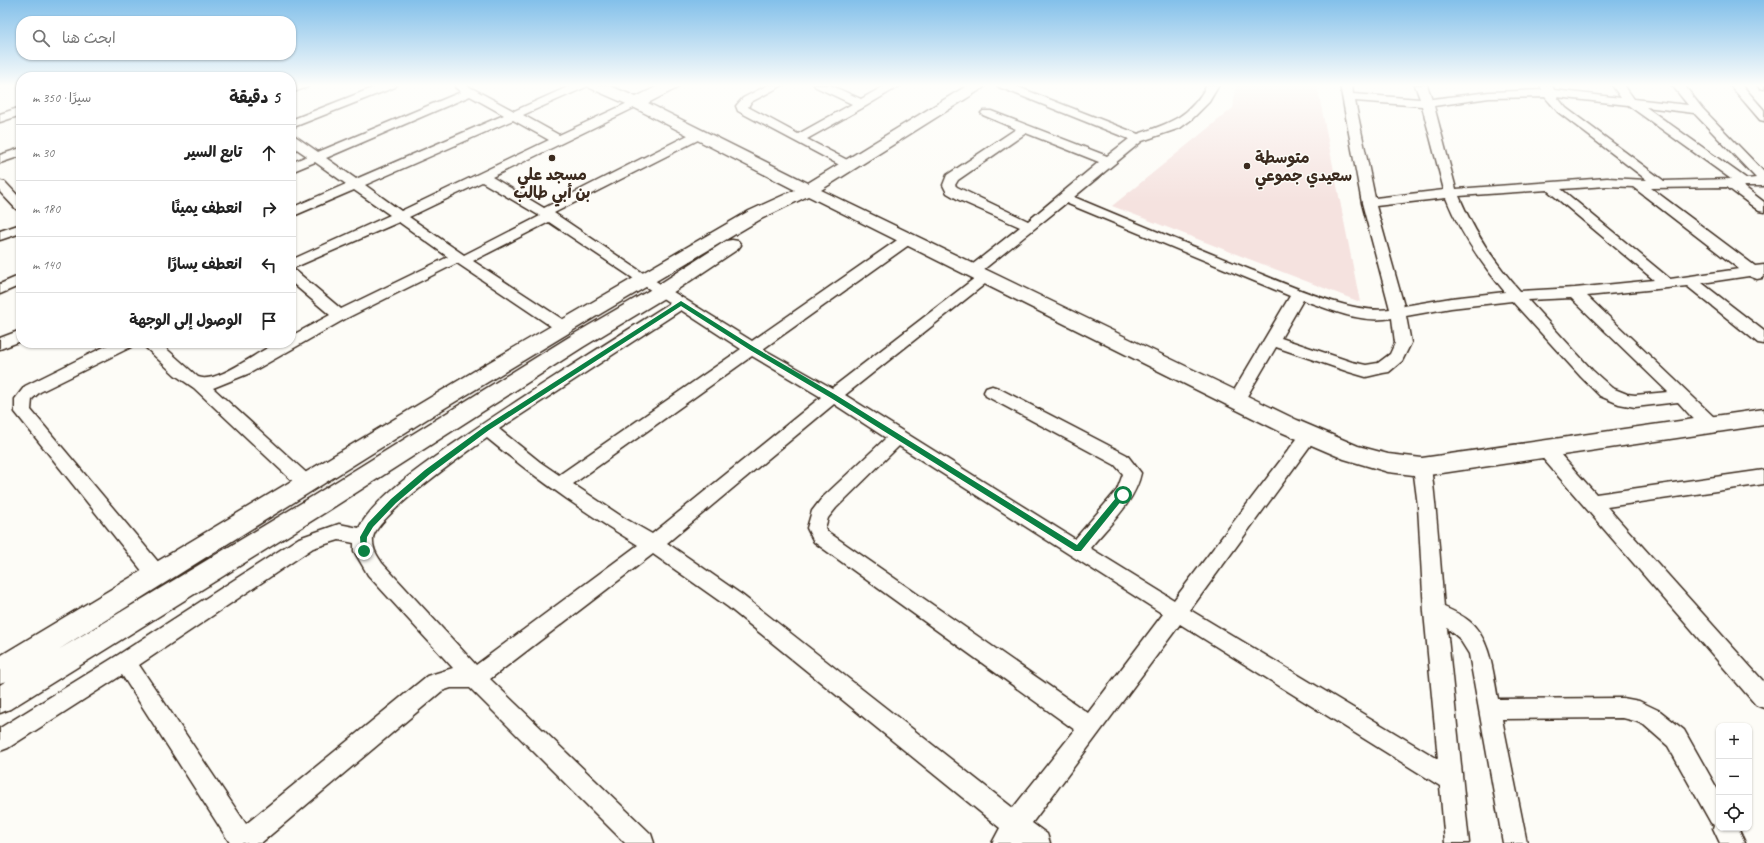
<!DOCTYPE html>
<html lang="ar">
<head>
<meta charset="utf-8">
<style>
  :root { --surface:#fff; --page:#f6f6f6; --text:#222; --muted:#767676; --line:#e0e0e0 }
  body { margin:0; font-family:Caveat,"Playpen Sans Arabic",sans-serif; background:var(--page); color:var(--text); direction:rtl }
  .controls { position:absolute; right:12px; bottom:12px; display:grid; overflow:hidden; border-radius:8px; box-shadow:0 1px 3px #0004 }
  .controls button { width:36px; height:36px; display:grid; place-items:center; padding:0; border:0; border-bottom:1px solid var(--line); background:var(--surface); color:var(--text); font:20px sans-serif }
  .stop { position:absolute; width:12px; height:12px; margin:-9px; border:3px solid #0b8043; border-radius:50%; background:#fff }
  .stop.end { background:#0b8043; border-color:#fff; box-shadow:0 1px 4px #0008 }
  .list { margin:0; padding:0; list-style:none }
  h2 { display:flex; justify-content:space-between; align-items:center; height:52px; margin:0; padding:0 16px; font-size:17px }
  h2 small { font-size:13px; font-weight:400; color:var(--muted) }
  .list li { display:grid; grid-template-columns:26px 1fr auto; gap:12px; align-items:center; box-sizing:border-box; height:56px; padding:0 16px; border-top:1px solid var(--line) }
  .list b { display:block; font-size:15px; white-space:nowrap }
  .list em { font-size:13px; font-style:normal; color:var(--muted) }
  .icon { flex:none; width:22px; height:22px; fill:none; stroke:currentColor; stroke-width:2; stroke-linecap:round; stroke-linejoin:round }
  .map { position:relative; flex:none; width:1764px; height:843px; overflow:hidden; direction:ltr }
  .search { position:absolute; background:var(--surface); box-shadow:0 1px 3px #0004; left:16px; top:16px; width:280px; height:44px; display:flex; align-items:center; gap:10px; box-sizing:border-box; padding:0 14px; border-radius:16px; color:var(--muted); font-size:15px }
  .panel { position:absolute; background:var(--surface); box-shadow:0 1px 3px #0004; left:16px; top:72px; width:280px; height:276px; border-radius:16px; direction:rtl }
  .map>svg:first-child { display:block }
</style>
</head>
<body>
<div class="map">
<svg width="1764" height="843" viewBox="0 0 1764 843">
  <rect width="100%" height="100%" fill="#fdfcf7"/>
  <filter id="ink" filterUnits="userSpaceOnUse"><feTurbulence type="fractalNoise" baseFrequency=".025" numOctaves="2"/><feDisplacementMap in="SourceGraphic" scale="8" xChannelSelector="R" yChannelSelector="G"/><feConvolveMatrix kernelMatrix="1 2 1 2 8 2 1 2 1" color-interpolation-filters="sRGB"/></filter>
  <g filter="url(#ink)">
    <path fill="#f5e2df" d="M1236,85H1317L1360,302L1112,206L1233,108Z"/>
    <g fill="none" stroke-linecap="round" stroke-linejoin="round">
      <defs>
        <path id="street" d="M293,85H309L307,87L291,93V86Z
          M380,85H397L395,87L291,128V120Z
          M457,85H466L514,111L572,85H588L586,87L523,115L559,135L632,101H640L642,103L640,105L492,177L544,208L694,132H702L704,135L702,138L554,213L649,277L752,341L903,236H913L915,239L913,242L763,349L832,388L980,274L985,273L990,274L992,277L990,280L845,395L1075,539L1117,490L1123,474L1115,465L986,396L984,392L986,388L992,386L998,388L1127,455L1141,473C1135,502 1109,525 1090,548L1174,600L1303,431L1309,429L1315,431L1318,435L1315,439L1190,610L1438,759L1424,612L1418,506L1413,467L1416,462L1422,460L1428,462L1431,467C1437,514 1440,561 1444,607C1453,611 1462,615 1469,621C1491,639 1493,673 1498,699L1623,698L1639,701L1660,711L1684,730L1719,792V828H1738L1745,843H1720L1713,828L1714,825L1711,823L1668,746L1644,725L1635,721L1623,718L1502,719L1527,843H1503L1469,654L1459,638L1447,628L1469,843H1445L1440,786L1180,624L1032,823L1047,834L1050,843H992L1000,828L728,607L653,554L490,679L651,834L654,843H625L470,688H451L442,691L261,843H230L122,675L8,748L0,751V728L118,655L299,538L339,524L359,528C374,499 419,468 446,449C519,398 595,351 670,303L549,222L473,261L568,323L571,327L568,331L563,332L558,331L457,263L345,319L250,373L213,388L312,478L315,483L312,488L306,490L300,488L194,388L175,375L145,347L143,343H160L198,377C217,385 260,349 278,343C282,342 287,343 291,343V336L330,315L291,282V270L296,271L341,309L448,257L399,222L291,269V260L390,215L354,190L291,217V208L346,184L315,162L291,172V163L307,156L291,145V135L295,136L318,152L461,92L455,87ZM470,96L504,115L356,179L326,158ZM513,120L549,140L401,211L365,185ZM482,182L540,216L464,255L409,217ZM681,310L741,349L559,475L540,462L499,429ZM752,356L821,397L652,534L624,518L573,484ZM834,404L886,438L822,498L812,511L807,528L814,542L1075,730L1013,808L742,595L667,543ZM487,438C534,477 585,513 638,545L476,665L382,563C377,555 372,549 373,538C376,516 466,453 487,438ZM899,446L1163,614L1088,713L828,532L825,528L828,518L836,508ZM339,540L354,543V551L368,575L453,668L427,676L246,824L139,665L313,548Z
          M768,85H783L751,102L748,107L798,134L852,104L816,87L814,85H830L861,99L886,85H901L866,106L807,139L853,163L855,166L853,169L849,170L738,111L736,106L743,98Z
          M997,85H1013L1138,134C1170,123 1190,117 1207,85H1219L1209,102L1192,119L1180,128L1142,141L1074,197C1133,222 1192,246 1251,270C1287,284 1352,315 1390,309L1362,203L1340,85H1352L1353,94L1420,99L1415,85H1427L1432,99L1489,92L1542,90L1540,85H1552L1554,90L1621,98L1612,85H1624L1634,99L1688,105L1672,85H1684L1702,108L1764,172V186H1743L1764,202V212L1759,211L1727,187L1651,188L1755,266L1764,265V275L1762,278L1757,279L1749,276L1702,283L1764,331V344L1758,343L1687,286L1587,296L1716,419L1719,423L1716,427C1701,432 1688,412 1678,402L1635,407L1619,404L1600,396L1581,377L1512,301L1451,308L1406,316L1411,343L1402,361L1389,372L1383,373L1366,377L1349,372L1276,347L1243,403L1237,405L1231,403L1229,399L1290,296L1066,203L978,274L973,275L968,274L966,271L968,268L1020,227L959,200L947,193L943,185L947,175L1016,129L983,115L981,113L983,111H991L1107,156L1129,139L999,87ZM1545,97L1558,112L1647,180L1607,178L1456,189L1434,106L1489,98ZM1557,97L1628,105L1731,179L1664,181L1566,108ZM1355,101L1422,106L1444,190L1375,198ZM1646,107L1694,113L1756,178L1747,179ZM1026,133L1099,162L1028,221L957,187L955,185L958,180ZM1607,186L1633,187L1739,269L1670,279L1561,189ZM1547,190L1654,280L1575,288L1520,291C1494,262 1474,232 1459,196ZM1446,198C1460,233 1481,263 1505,292L1451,298L1404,306L1376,206ZM1571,298L1668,392L1635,395L1627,394L1612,388L1592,370L1528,300ZM1303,300C1331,310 1361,324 1392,318L1395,343L1390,354L1378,363L1366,365L1352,362L1281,338Z
          M1730,85H1742L1764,110V121L1760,120Z
          M1757,85H1764V89L1760,88Z
          M21,107V115L0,122V114Z
          M21,148V156L0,163V155Z
          M0,181L5,182L21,199V210L16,209L0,192Z
          M21,224V233L0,240V231Z
          M21,275V285L0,294V284Z
          M21,330V341L0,349V338Z
          M112,343H133L131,347L40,392L32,399L31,410L165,570L168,576L165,582L158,584L151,582L15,412V399L25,386Z
          M1545,443L1551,444L1596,494L1764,470V484L1607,507L1764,682V708L1756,705L1539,454L1536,449L1539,444Z"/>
        <path id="secondary" d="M588,85H608L636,97L660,85H679L677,88L648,103L808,183L968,85H985L983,88L821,190L1297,420L1358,446L1388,454L1422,458L1764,409V425L1422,476L1388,472L1344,459L1281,432L808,196L761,219L595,317L430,417L58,650L313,496L569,337L655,287L726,241L732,240L738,241L741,245L738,249L669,295L583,347L329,510L10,709L0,713V685L6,681L0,683V656L486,364L749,211L795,190L631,106L590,88Z"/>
      </defs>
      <use href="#street" stroke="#3b2a1e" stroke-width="3"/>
      <use href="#secondary" stroke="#3b2a1e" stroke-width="3"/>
      <use href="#street" fill="#fdfcf7" fill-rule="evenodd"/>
      <use href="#secondary" fill="#fdfcf7" fill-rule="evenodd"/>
    </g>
  </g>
  <linearGradient id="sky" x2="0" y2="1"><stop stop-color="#83c0ea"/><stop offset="0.42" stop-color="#fefefb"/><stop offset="1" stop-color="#fefefb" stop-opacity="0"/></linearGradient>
  <rect width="1764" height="203" fill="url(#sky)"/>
  <path fill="#0b8043" d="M681,301L754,347L836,395L1077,545L1120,493L1123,492L1126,495L1081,551H1075L831,398L750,350L681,306L489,430L430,474L396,503L373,527L367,537L366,553H361L360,537L368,523L391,499L425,470L484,427Z"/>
  <g fill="#3b2a1e" stroke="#fdfcf7" stroke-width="1.5">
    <circle cx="552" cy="158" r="4"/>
    <circle cx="1247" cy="166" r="4"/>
  </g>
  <g text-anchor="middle" stroke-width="3" stroke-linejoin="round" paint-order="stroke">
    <g font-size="16" font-weight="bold" fill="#3b2a1e" stroke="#fdfcf7" text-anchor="start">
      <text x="1255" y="163">متوسطة<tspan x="1255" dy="18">سعيدي جموعي</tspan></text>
      <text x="552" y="180" text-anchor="middle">مسجد علي<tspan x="552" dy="18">بن أبي طالب</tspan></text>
    </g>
  </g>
</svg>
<div class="controls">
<button>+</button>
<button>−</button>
<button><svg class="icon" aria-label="locate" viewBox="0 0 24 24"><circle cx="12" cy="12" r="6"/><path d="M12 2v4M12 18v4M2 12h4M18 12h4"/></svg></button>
</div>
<div class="stop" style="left:1123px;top:495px"></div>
<div class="stop end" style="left:364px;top:551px"></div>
<div class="search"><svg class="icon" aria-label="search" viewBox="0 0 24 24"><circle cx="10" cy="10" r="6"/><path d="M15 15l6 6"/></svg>ابحث هنا</div>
<section class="panel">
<h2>5 دقيقة<small>سيرًا · 350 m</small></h2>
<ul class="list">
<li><svg class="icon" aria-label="ahead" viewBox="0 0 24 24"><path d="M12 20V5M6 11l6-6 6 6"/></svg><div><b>تابع السير</b></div><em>30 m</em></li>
<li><svg class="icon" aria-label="right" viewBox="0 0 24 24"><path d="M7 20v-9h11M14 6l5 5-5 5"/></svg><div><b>انعطف يمينًا</b></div><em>180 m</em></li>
<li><svg class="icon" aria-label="left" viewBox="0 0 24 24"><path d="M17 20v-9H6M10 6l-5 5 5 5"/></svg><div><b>انعطف يسارًا</b></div><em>140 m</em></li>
<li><svg class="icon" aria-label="arrive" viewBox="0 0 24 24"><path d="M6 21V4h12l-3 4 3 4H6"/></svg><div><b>الوصول إلى الوجهة</b></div></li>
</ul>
</section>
</div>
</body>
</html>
